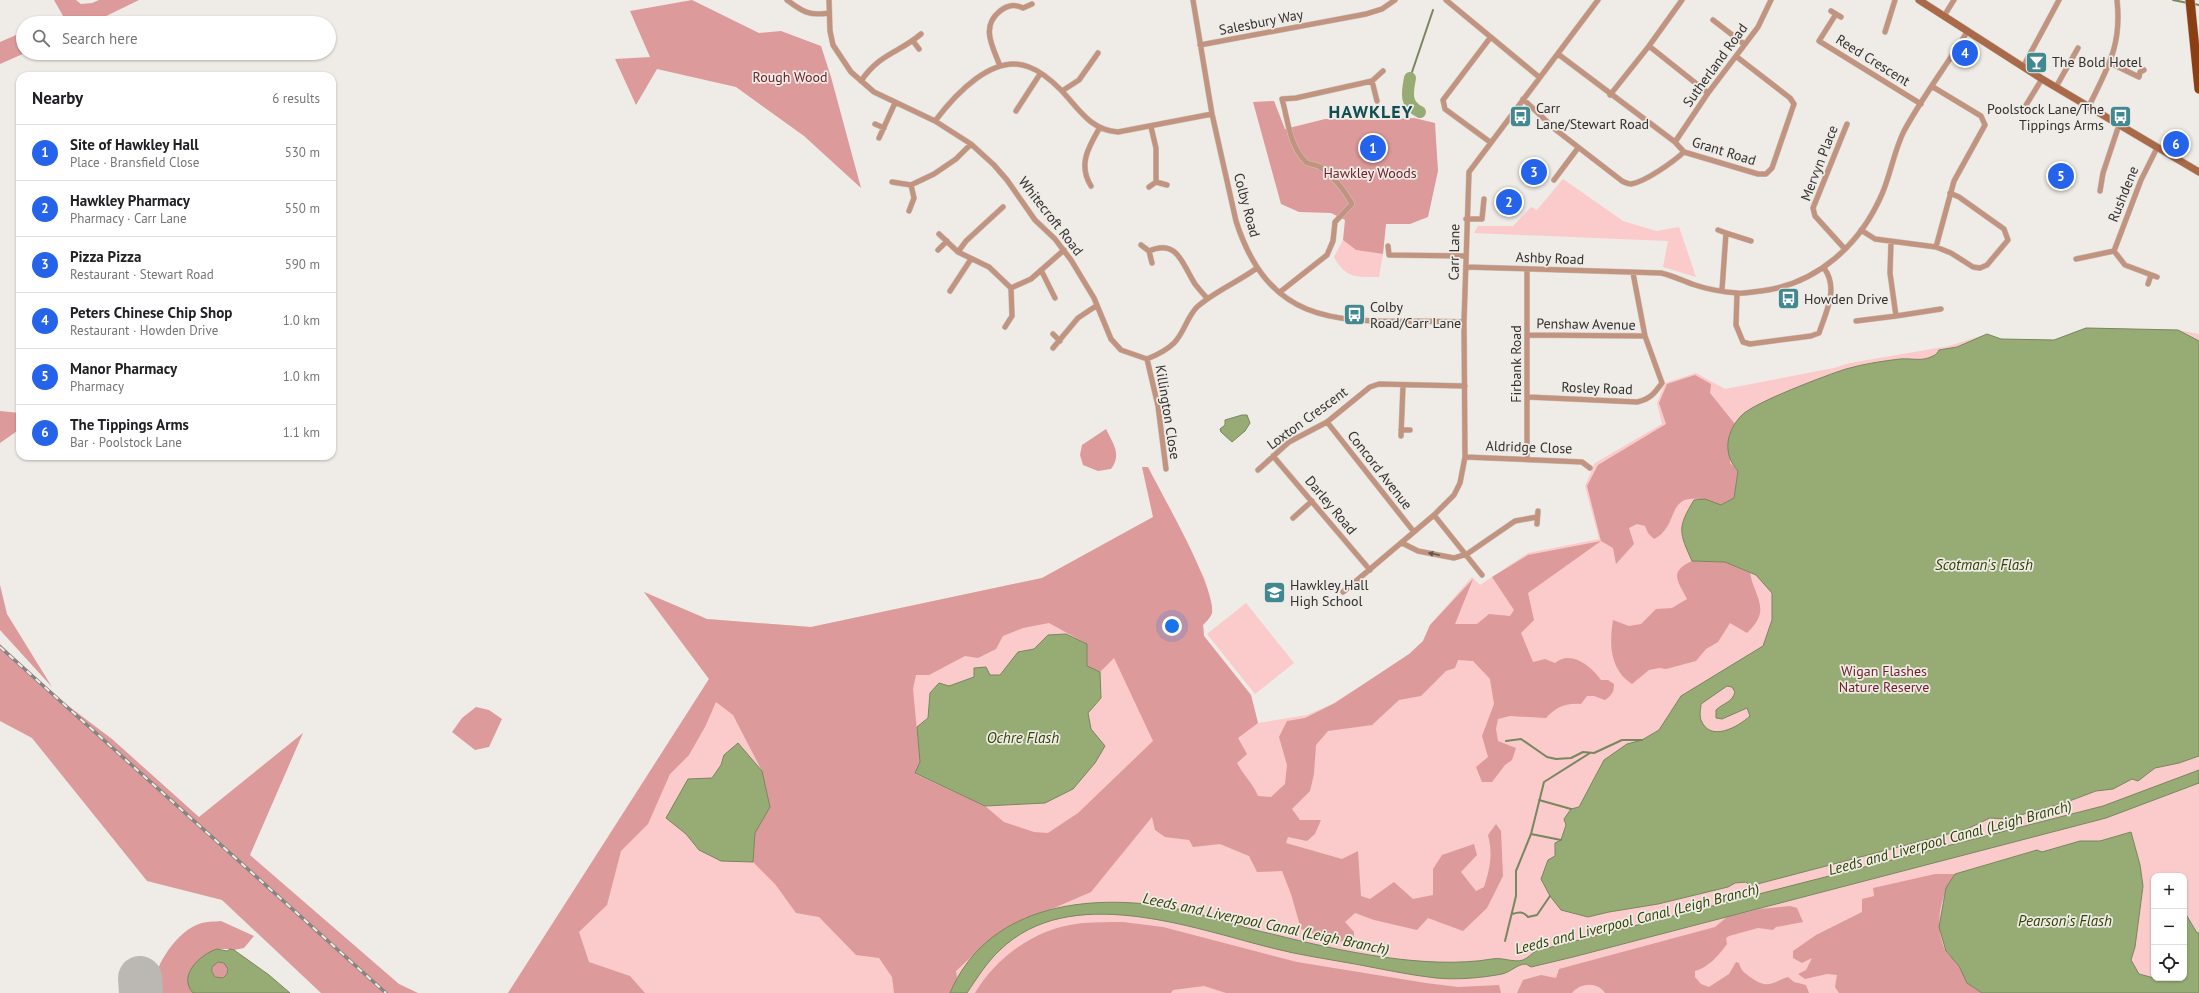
<!DOCTYPE html>
<html lang="en">
<head>
<meta charset="utf-8">
<style>
  :root { --surface:#fff; --page:#f2f2f2; --text:#202124; --muted:#757577; --line:#e0e0e0; --accent:#2563eb }
  body { margin:0; font-family:"PT Sans",sans-serif; background:var(--page); color:var(--text) }
  .controls { position:absolute; right:12px; bottom:12px; display:grid; overflow:hidden; border-radius:8px; box-shadow:0 1px 3px #0004 }
  .controls button { width:36px; height:36px; display:grid; place-items:center; padding:0; border:0; border-bottom:1px solid var(--line); background:var(--surface); color:var(--text); font:20px sans-serif }
  .you { position:absolute; left:1172px; top:626px; width:14px; height:14px; margin:-10px; border:3px solid #fff; border-radius:50%; background:#1a73e8; box-shadow:0 0 0 6px #1a73e833 }
  .badge { display:grid; place-items:center; width:26px; height:26px; border-radius:50%; background:var(--accent); color:#fff; font-size:13px; font-weight:700 }
  .pin { position:absolute; translate:-50% -50%; border:2px solid #fff; box-shadow:0 1px 4px #0006 }
  .list { margin:0; padding:0; list-style:none }
  h2 { display:flex; justify-content:space-between; align-items:center; height:52px; margin:0; padding:0 16px; font-size:17px }
  h2 small { font-size:13px; font-weight:400; color:var(--muted) }
  .list li { display:grid; grid-template-columns:26px 1fr auto; gap:12px; align-items:center; box-sizing:border-box; height:56px; padding:0 16px; border-top:1px solid var(--line) }
  .list b { display:block; font-size:15px; white-space:nowrap }
  .list p { margin:0; font-size:13px; white-space:nowrap; color:var(--muted) }
  .list em { font-size:13px; font-style:normal; color:var(--muted) }
  .icon { flex:none; width:22px; height:22px; fill:none; stroke:currentColor; stroke-width:2; stroke-linecap:round; stroke-linejoin:round }
  .map { position:relative; flex:none; width:2199px; height:993px; overflow:hidden }
  .search { position:absolute; background:var(--surface); box-shadow:0 1px 3px #0004; left:16px; top:16px; width:320px; height:44px; display:flex; align-items:center; gap:10px; box-sizing:border-box; padding:0 14px; border-radius:22px; color:var(--muted); font-size:15px }
  .panel { position:absolute; background:var(--surface); box-shadow:0 1px 3px #0004; left:16px; top:72px; width:320px; height:388px; border-radius:12px }
  .map>svg:first-child { display:block }
</style>
</head>
<body>
<div class="map">
<svg width="2199" height="993" viewBox="0 0 2199 993">
  <rect width="100%" height="100%" fill="#efebe6"/>
  <path fill="#fbcaca" fill-rule="evenodd" d="M1563,179L1623,221L1656,231L1679,227L1696,277L1663,267L1668,241L1474,233L1478,226H1513L1531,207L1537,210Z
    M1343,240L1356,250L1383,254L1379,277C1358,277 1346,279 1334,257Z
    M2086,328L2178,330L2199,334V993H508L709,679L644,592L707,619L811,627L1042,578L1153,517L1186,545L1205,579L1212,606L1211,615L1203,625L1204,636L1251,695L1258,723L1307,715L1332,704L1410,655L1423,641L1430,625L1472,577L1480,585L1528,553L1599,539L1585,486L1595,463L1662,424L1657,403L1665,383L1696,373L1725,389L1834,368L1850,363L1949,346L1987,334L2001,339L2054,340ZM2154,876H2184V978H2154Z
    M1246,603L1294,663L1255,694L1207,634Z"/>
  <path fill="#dd9a9a" fill-rule="evenodd" d="M54,0H76L81,4L92,3L99,0H139L92,23H46L63,16Z
    M692,0L759,33L781,31L821,46L831,77L861,188L804,136L736,87L657,69L636,105L615,59L650,57L630,11Z
    M23,32V53H25L0,64V42Z
    M1274,101L1285,129L1325,119L1378,120L1414,118L1435,123L1438,171L1428,217L1410,224H1386L1383,254L1356,250L1343,240L1345,220L1331,213L1299,212L1281,204L1253,102Z
    M1695,375L1711,384L1710,393L1735,424L1731,430L1730,463L1738,471L1734,499L1721,505C1660,483 1684,524 1654,539L1648,533L1645,526L1637,524L1629,528L1634,544L1616,564L1613,548L1601,541L1528,593L1534,620L1521,633L1533,662L1545,659L1555,663C1571,649 1592,667 1601,680H1608L1614,684C1614,692 1612,695 1605,700L1594,696H1587L1581,704C1566,703 1556,707 1546,718L1510,716L1498,719L1496,729L1498,741L1516,748L1512,760L1505,765L1492,782H1482L1476,767L1488,757L1482,736L1494,704L1490,679L1473,661L1458,660L1455,668L1446,671L1421,696L1399,700L1372,725L1328,731L1316,745L1314,774L1310,791L1292,809L1300,820H1321L1315,834L1307,841L1288,837L1286,843L1342,859L1358,851L1361,896L1370,899L1394,882L1413,899L1433,895V869L1442,855L1474,844L1477,855L1461,872L1476,891L1484,887C1490,869 1493,854 1488,835L1496,824L1501,831L1503,876L1487,908L1463,931L1428,918L1417,930L1374,920L1355,913L1345,922L1354,932V942L1332,941L1301,929L1291,894L1282,871L1257,872L1249,856L1220,844L1193,847L1189,840L1165,837L1155,830L1152,817L1091,892L1054,908L1026,918L1008,927L983,946L956,971L957,978L950,993H894L892,977L879,958L856,955L819,917L796,913L775,884L753,862L755,833L770,807L762,771L733,715L716,702L705,727L689,755L670,774L648,824L621,851L607,905L579,932L589,962L630,976L645,993H508L709,679L644,592L707,619L811,627L1042,578L1153,517L1142,467H1148C1161,493 1216,588 1212,613C1211,617 1206,622 1203,625L1204,636L1251,695L1258,723L1238,738L1247,754L1237,763C1244,776 1252,782 1258,796L1271,797L1285,784L1287,765L1279,737L1287,721L1305,718L1335,703L1409,654L1423,641L1430,625L1473,579L1455,624H1477L1489,614L1510,616L1514,610L1492,577L1528,555L1601,541L1587,486L1598,465L1666,424L1659,403L1667,384ZM1049,623L1087,644V666L1100,672L1114,658L1153,741L1078,813L1048,833L1034,832L1004,822L985,806L915,774L920,762L913,689L916,675H929L965,656L978,658L996,649L1003,636L1023,628Z
    M0,411L20,413V429L0,443Z
    M1106,429C1113,444 1122,454 1111,469L1098,471L1083,465L1080,455L1082,445Z
    M1692,561L1725,562L1750,573C1755,599 1772,609 1747,633L1730,623L1718,642L1706,649L1696,661L1666,669L1659,668L1649,670L1632,684C1610,669 1609,645 1613,620L1629,626L1641,624L1656,609L1672,608L1687,599C1678,581 1668,572 1692,561Z
    M0,585L7,614L52,687L0,630Z
    M0,644L59,699L112,739L199,817L303,733L250,855L399,984L418,993H321L222,900L147,881L32,738L0,721Z
    M476,707L489,710L502,719L489,747L475,750L452,732L462,718Z
    M1935,874H1955C1940,896 1934,925 1945,950C1948,956 1956,960 1959,966C1969,983 1964,982 1982,993H1839L1835,987L1837,975L1827,974L1805,979L1798,974L1806,970L1812,958L1802,963L1793,958V951L1816,935L1862,912V899L1874,896L1873,888Z
    M1790,906L1797,908L1803,922L1776,927L1773,930L1758,928L1729,936L1726,938L1727,944C1719,955 1709,967 1695,971V977L1701,984L1709,987L1729,974L1736,962L1739,963C1741,971 1744,972 1750,977C1767,989 1769,984 1788,977L1794,982L1806,985L1809,993H1605C1598,982 1581,982 1572,993H1517L1523,980L1541,975L1556,978L1559,969L1715,927L1727,917L1760,909Z
    M221,921L254,936L244,948L234,950L230,949H217L188,982L193,993H154C150,970 177,931 199,924C206,921 214,922 221,921Z
    M1123,922L1163,927L1297,962L1426,983L1458,987L1499,985L1501,993H1226L1204,986L1173,990L1171,993H975C998,955 1038,927 1083,923C1096,922 1110,922 1123,922Z
    M212 970a8 8 0 1 1 16 0a8 8 0 1 1-16 0Z"/>
  <path fill="#96ac74" stroke="#78875f" fill-rule="evenodd" d="M2086,328L2178,330L2199,341V756L2179,763L2155,768L2138,781L2132,779L2113,789L2096,791L2064,803L2006,819L1990,818L1967,829L1750,886L1746,882L1735,883L1728,887L1658,904L1609,912L1588,917L1561,910L1550,896L1541,879L1548,860L1555,856V843L1561,840L1566,825L1564,819L1571,809L1579,807L1604,760L1627,744L1642,740L1659,730L1681,696L1763,646L1772,620V593L1756,575L1725,562L1692,561C1679,532 1677,528 1694,500L1705,499L1721,505L1734,498L1738,471C1722,454 1726,431 1742,415C1755,402 1827,375 1846,369C1863,364 1883,361 1900,359C1912,358 1922,362 1933,356C1936,355 1938,352 1939,350L1957,347L1987,334L2001,339L2054,340ZM1727,686L1732,687L1735,692C1732,703 1723,703 1716,710V718L1722,719L1747,708L1750,716C1738,727 1710,743 1701,720C1699,715 1701,708 1701,704Z
    M1242,415H1247L1250,423L1245,431L1232,442L1221,432L1220,429L1225,425V420Z
    M1066,634L1087,644V666L1100,672L1101,698L1088,713L1091,729L1105,746L1095,763L1073,789L1045,803L985,806L915,773L920,762L917,727L928,718L930,693L939,683L949,686L974,677V668L986,667L990,675H1000L1018,652L1034,649L1048,635Z
    M738,743L762,771L770,807L755,833L753,862L721,861L699,850L686,834L666,818L688,779L712,778L721,765L724,755Z
    M2199,770V783L2106,818L1573,957L1531,967L1526,964C1517,964 1511,972 1502,974C1481,978 1457,980 1436,978C1409,975 1382,969 1355,964C1327,959 1299,955 1272,948C1192,928 1070,882 1000,950C987,962 977,978 967,993H950C986,908 1080,894 1162,906C1200,912 1238,927 1276,935C1340,951 1427,970 1492,959C1503,957 1513,963 1523,960C1528,958 1531,954 1536,951L2103,806Z
    M2131,832L2140,865L2143,886L2135,947L2131,960L2139,974L2154,978H2184V911L2197,933H2199V993H1982L1967,983L1959,966L1946,951L1939,927L1946,888L1955,874L2037,850L2042,852L2080,841H2100Z
    M217,949L227,951L230,949L234,950L269,975L290,993H193C177,975 201,954 217,949ZM218,962L224,963L228,969L227,974L223,978L215,977L212,972V967Z"/>
  <g fill="none" stroke-linecap="round" stroke-linejoin="round">
    <path stroke="#78875f" stroke-width="2" d="M2173,0L2188,3
      M2194,4L2199,5
      M1410,78L1433,10
      M1506,741L1521,739L1547,757L1556,759L1571,758L1583,752L1594,753L1622,740H1642
      M1539,800L1571,809
      M1531,834L1561,840
      M1512,914C1519,912 1523,911 1528,917L1537,915L1550,896
      M1505,941L1516,896V871L1531,834L1544,782L1590,753"/>
    <path stroke="#96ac74" stroke-width="12" d="M1410,78C1407,93 1405,105 1420,112"/>
    <path stroke="#bbb8b4" stroke-width="44" d="M140,978L141,993"/>
    <defs>
      <path id="minor" d="M787,0C803,12 809,16 829,13
        M829,0L830,31L833,45L851,72L874,92L935,121L971,144L994,165L1007,180L1035,220L1055,239L1071,260L1094,298L1111,339L1121,350L1147,359C1157,355 1166,351 1174,343C1184,333 1187,317 1197,307C1215,291 1238,282 1257,268
        M1193,0L1212,114L1236,221C1275,343 1362,317 1464,322
        M1446,0L1539,77
        M1831,11L1841,17
        M1836,14L1819,41L1921,104
        M1944,16L1954,0
        M1713,20L1744,44
        M1885,32L1895,0
        M1490,38L1443,100L1445,109L1490,142
        M913,41L919,49
        M1200,45L1366,14L1382,9L1395,0
        M1649,46L1708,93
        M1558,54L1675,142L1684,152L1758,174H1766L1772,168L1794,104L1790,98L1737,57
        M2110,63L2139,77L2140,72L2144,70
        M1000,66C993,47 980,27 1000,11C1008,5 1014,4 1023,8L1032,4
        M2023,67L2059,0
        M861,81C880,53 899,53 921,34
        M1372,81L1383,71
        M2056,87L2078,48
        M1062,91L1079,80L1098,53
        M1610,95L1649,46L1682,0
        M1523,99L1556,130L1622,181C1624,182 1628,184 1631,184C1645,182 1673,162 1684,152
        M2089,106C2108,67 2122,45 2117,0
        M2023,110L2042,79
        M1016,111L1040,74
        M935,121C954,96 993,52 1029,67C1040,71 1053,82 1061,90C1079,109 1090,130 1118,132L1212,114
        M875,124L884,128
        M1151,127L1156,148V182
        M879,138L895,103
        M1675,142L1708,93L1758,27L1771,0
        M1554,180L1578,148
        M892,182L911,185L934,174L956,159L971,144
        M1091,186C1078,165 1088,148 1099,129
        M1149,187L1156,182L1167,185
        M2100,191L2103,173L2119,125
        M909,211L914,198L911,185
        M1466,219H1482L1484,199
        M1718,230L1726,233
        M1861,230L1875,239L1936,247L1954,181L1985,125L1981,116L1933,87
        M939,234L958,252L989,267L1011,288L1031,279L1064,250
        M1891,242L1890,273L1896,316L1941,309
        M1141,245L1149,251L1152,263
        M1388,246L1389,255L1465,256
        M1936,247L1951,253L1973,267L1980,268L1987,265L2008,240L2004,229L1959,197L1950,193
        M1844,248L1815,216L1813,208L1847,124
        M938,250L947,241
        M1149,251C1178,238 1183,266 1195,284C1199,289 1203,294 1207,298
        M958,252L966,241L1003,207
        M2076,259L2114,251
        M1466,267L1661,273C1674,276 1683,281 1695,285C1707,289 1724,292 1737,293C1744,294 1753,292 1761,291C1817,284 1860,245 1882,194C1891,173 1894,151 1904,131C1923,96 1947,65 1967,32
        M1041,270L1055,298
        M2157,277L2125,265L2114,251L2141,180L2157,148
        M2148,284L2151,275
        M1722,290L1726,233L1751,241
        M950,291L971,259
        M1280,292L1327,255L1333,241L1335,222L1352,204C1345,191 1333,175 1320,167C1316,164 1309,165 1306,162C1289,146 1288,119 1282,99L1296,98L1372,81L1377,101
        M1737,294L1736,325L1743,342L1750,344L1811,336L1819,333C1826,312 1839,288 1824,268
        M1856,321L1896,316
        M1005,327L1012,316L1011,288
        M1053,334L1060,341
        M1528,335L1645,336
        M1053,348L1078,318L1096,306
        M1147,359L1158,406L1166,469
        M1528,397L1637,402C1650,399 1654,394 1662,383L1645,336L1633,273
        M1327,422L1414,532
        M1401,430H1410
        M1401,436L1403,386
        M1273,456L1370,570
        M1465,457L1582,462L1590,468
        M1527,459V269
        M1258,470L1289,442L1327,422L1370,387L1379,384L1465,386
        M1434,515L1482,575
        M1293,518L1312,501
        M1537,524L1538,511
        M1402,543L1418,551L1454,558L1467,554L1515,521L1537,517
        M1343,592L1434,515L1454,495L1460,483L1465,457L1464,322L1469,172L1598,0"/>
      <path id="secondary" d="M1919,0L2042,79L2199,172"/>
      <path id="trunk" d="M2190,0L2199,89"/>
    </defs>
    <use href="#minor" stroke="#c9c6c1" stroke-width="6"/>
    <use href="#secondary" stroke="#c9c6c1" stroke-width="8"/>
    <use href="#trunk" stroke="#c9c6c1" stroke-width="10"/>
    <use href="#minor" stroke="#c2947f" stroke-width="5"/>
    <use href="#secondary" stroke="#aa6949" stroke-width="7"/>
    <use href="#trunk" stroke="#8a3e12" stroke-width="9"/>
    <defs>
      <path id="rail" d="M0,647L386,993"/>
    </defs>
    <use href="#rail" stroke="#878582" stroke-width="3.5"/>
    <use href="#rail" stroke="#efebe6" stroke-width="2" stroke-dasharray="6" stroke-linecap="butt"/>
  </g>
  <defs><path id="oneway-solid" d="M-6-.8H1V-3.2L6.5 0L1 3.2V.8H-6Z"/></defs>
  <use fill="#64544b" href="#oneway-solid" transform="translate(1434 554) rotate(-168)"/>
  <defs>
    <symbol id="bar-square" viewBox="-11 -11 22 22"><rect x="-9" y="-9" width="18" height="18" rx="4" fill="#418890" stroke="#efebe6"/><path d="M-6-5H6L.8 .8V4.5H3.5V6h-7V4.5H-.8V.8Z" fill="#fff"/></symbol>
    <symbol id="bus-square" viewBox="-11 -11 22 22"><rect x="-9" y="-9" width="18" height="18" rx="4" fill="#418890" stroke="#efebe6"/><path d="M-5-6H5V4H4V6H2V4H-2V6H-4V4H-5ZM-3.5-4V0h7V-4ZM-3.5 1.2v1.5H-2V1.2ZM2 1.2v1.5H3.5V1.2Z" fill="#fff"/></symbol>
    <symbol id="school-square" viewBox="-11 -11 22 22"><rect x="-9" y="-9" width="18" height="18" rx="4" fill="#418890" stroke="#efebe6"/><path d="M0-5L7-2L0 1L-7-2ZM-4 1L0 2.5L4 1V4Q0 6-4 4Z" fill="#fff"/></symbol>
  </defs>
  <g fill-rule="evenodd">
    <use href="#bar-square" x="2024" y="50" width="25" height="25"/>
    <use href="#bus-square" x="1508" y="104" width="25" height="25"/>
    <use href="#bus-square" x="2108" y="104" width="25" height="25"/>
    <use href="#bus-square" x="1776" y="286" width="25" height="25"/>
    <use href="#bus-square" x="1342" y="302" width="25" height="25"/>
    <use href="#school-square" x="1262" y="580" width="25" height="25"/>
  </g>
  <g text-anchor="middle" stroke-width="3.5" stroke-linejoin="round" paint-order="stroke">
    <g font-size="14" fill="#32312f" stroke="#efebe6">
      <text transform="translate(1261 22) rotate(-11)" y="5">Salesbury Way</text>
      <text transform="translate(1873 60) rotate(32)" y="5">Reed Crescent</text>
      <text transform="translate(1715 65) rotate(-54)" y="5">Sutherland Road</text>
      <text transform="translate(1724 151) rotate(17)" y="5">Grant Road</text>
      <text transform="translate(1819 163) rotate(-69)" y="5">Mervyn Place</text>
      <text transform="translate(2123 194) rotate(-68)" y="5">Rushdene</text>
      <text transform="translate(1247 205) rotate(75)" y="5">Colby Road</text>
      <text transform="translate(1051 216) rotate(52)" y="5">Whitecroft Road</text>
      <text transform="translate(1454 252) rotate(-89)" y="5">Carr Lane</text>
      <text transform="translate(1550 258) rotate(2)" y="5">Ashby Road</text>
      <text transform="translate(1586 324) rotate(1)" y="5">Penshaw Avenue</text>
      <text transform="translate(1516 364) rotate(-90)" y="5">Firbank Road</text>
      <text transform="translate(1597 388) rotate(2)" y="5">Rosley Road</text>
      <text transform="translate(1168 412) rotate(81)" y="5">Killington Close</text>
      <text transform="translate(1307 418) rotate(-36)" y="5">Loxton Crescent</text>
      <text transform="translate(1529 447) rotate(2)" y="5">Aldridge Close</text>
      <text transform="translate(1380 470) rotate(52)" y="5">Concord Avenue</text>
      <text transform="translate(1331 505) rotate(50)" y="5">Darley Road</text>
    </g>
    <g font-size="14" fill="#32312f" stroke="#efebe6" text-anchor="start">
      <text x="2052" y="67">The Bold Hotel</text>
      <text x="1536" y="113">Carr<tspan x="1536" dy="16">Lane/Stewart Road</tspan></text>
      <text x="2104" y="114" text-anchor="end">Poolstock Lane/The<tspan x="2104" dy="16">Tippings Arms</tspan></text>
      <text x="1804" y="304">Howden Drive</text>
      <text x="1370" y="312">Colby<tspan x="1370" dy="16">Road/Carr Lane</tspan></text>
      <text x="1290" y="590">Hawkley Hall<tspan x="1290" dy="16">High School</tspan></text>
    </g>
    <g font-size="14" fill="#6d1e26" stroke="#efebe6">
      <text x="790" y="82">Rough Wood</text>
      <text x="1370" y="178">Hawkley Woods</text>
      <text x="1884" y="676">Wigan Flashes<tspan x="1884" dy="16">Nature Reserve</tspan></text>
    </g>
    <g font-size="15" font-style="italic" fill="#314301" stroke="#efebe6">
      <text x="1984" y="570">Scotman's Flash</text>
      <text x="1023" y="743">Ochre Flash</text>
      <text transform="translate(1950 838) rotate(-15)" y="5">Leeds and Liverpool Canal (Leigh Branch)</text>
      <text transform="translate(1637 919) rotate(-14)" y="5">Leeds and Liverpool Canal (Leigh Branch)</text>
      <text x="2065" y="926">Pearson's Flash</text>
      <text transform="translate(1266 924) rotate(12)" y="5">Leeds and Liverpool Canal (Leigh Branch)</text>
    </g>
    <g font-size="18" font-weight="bold" letter-spacing="1" fill="#114e54" stroke="#efebe6">
      <text x="1371" y="118">HAWKLEY</text>
    </g>
  </g>
</svg>
<div class="controls">
<button>+</button>
<button>−</button>
<button><svg class="icon" aria-label="locate" viewBox="0 0 24 24"><circle cx="12" cy="12" r="6"/><path d="M12 2v4M12 18v4M2 12h4M18 12h4"/></svg></button>
</div>
<div class="you"></div>
<div class="pin badge" style="left:1373px;top:148px">1</div>
<div class="pin badge" style="left:1509px;top:202px">2</div>
<div class="pin badge" style="left:1534px;top:172px">3</div>
<div class="pin badge" style="left:1965px;top:53px">4</div>
<div class="pin badge" style="left:2061px;top:176px">5</div>
<div class="pin badge" style="left:2176px;top:144px">6</div>
<div class="search"><svg class="icon" aria-label="search" viewBox="0 0 24 24"><circle cx="10" cy="10" r="6"/><path d="M15 15l6 6"/></svg>Search here</div>
<section class="panel">
<h2>Nearby<small>6 results</small></h2>
<ul class="list">
<li><span class="badge">1</span><div><b>Site of Hawkley Hall</b><p>Place · Bransfield Close</p></div><em>530 m</em></li>
<li><span class="badge">2</span><div><b>Hawkley Pharmacy</b><p>Pharmacy · Carr Lane</p></div><em>550 m</em></li>
<li><span class="badge">3</span><div><b>Pizza Pizza</b><p>Restaurant · Stewart Road</p></div><em>590 m</em></li>
<li><span class="badge">4</span><div><b>Peters Chinese Chip Shop</b><p>Restaurant · Howden Drive</p></div><em>1.0 km</em></li>
<li><span class="badge">5</span><div><b>Manor Pharmacy</b><p>Pharmacy</p></div><em>1.0 km</em></li>
<li><span class="badge">6</span><div><b>The Tippings Arms</b><p>Bar · Poolstock Lane</p></div><em>1.1 km</em></li>
</ul>
</section>
</div>
</body>
</html>
